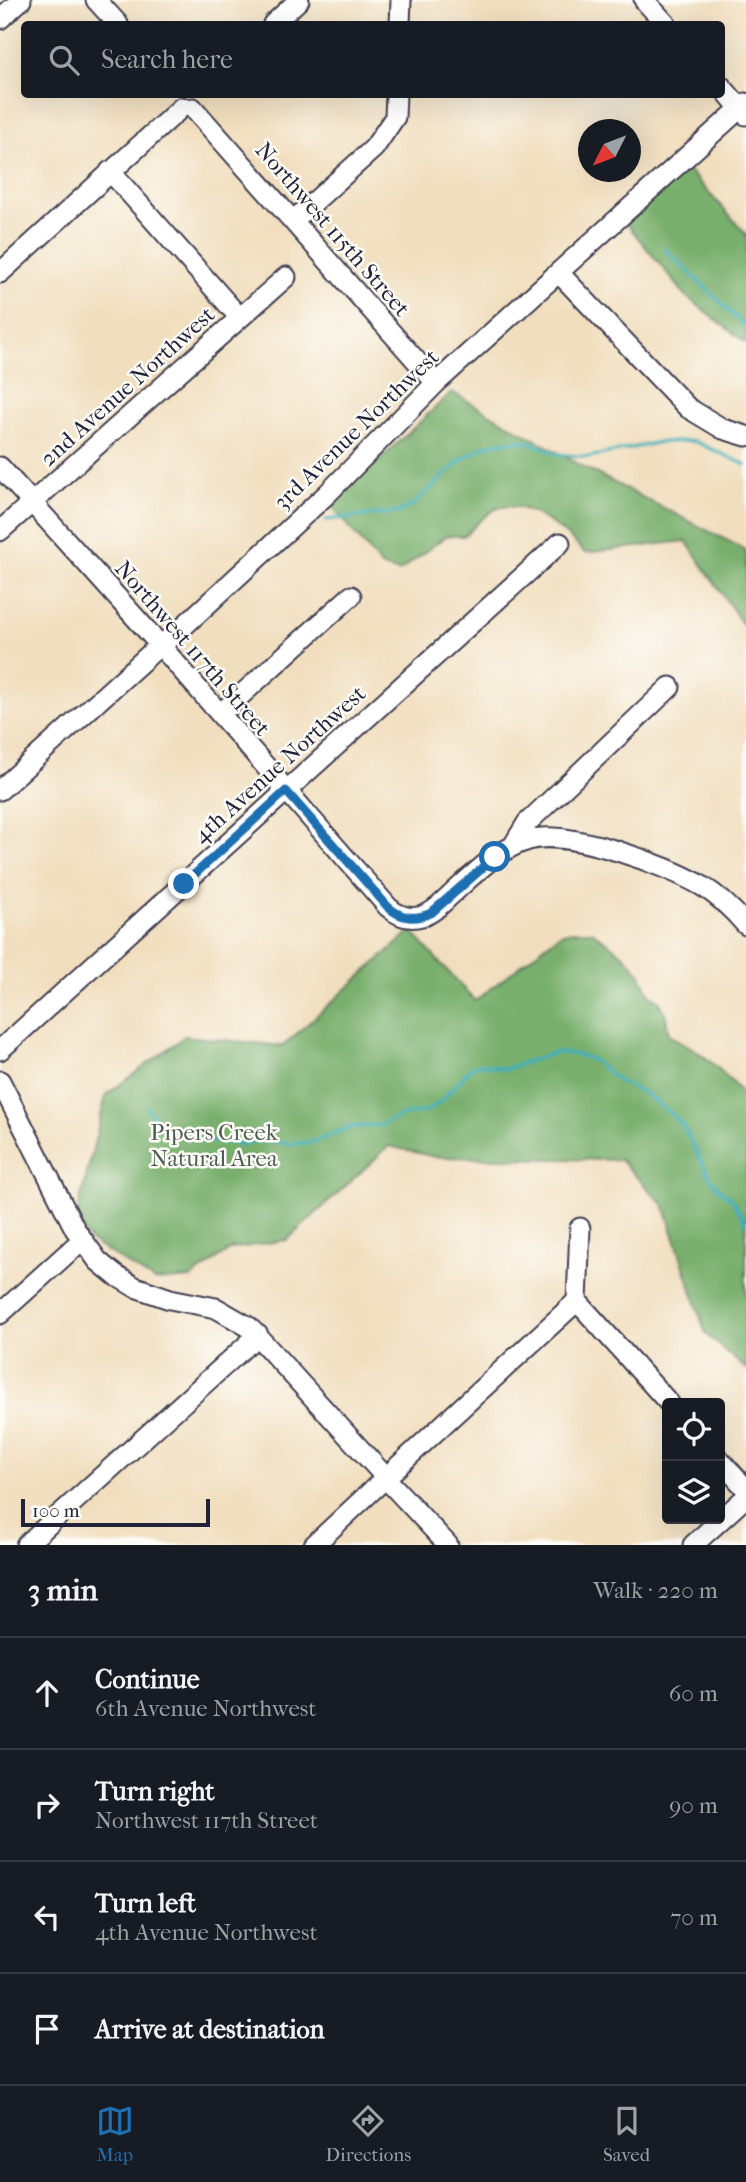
<!DOCTYPE html>
<html lang="en">
<head>
<meta charset="utf-8">
<style>
  :root { --surface:#171b24; --page:#20242c; --text:#f1f3f6; --muted:#9ea1a6; --line:#363941; --accent:#1f6fb2 }
  body { margin:0; font-family:"IM FELL French Canon",serif; background:var(--page); color:var(--text) }
  .controls { position:absolute; right:21px; bottom:21px; display:grid; overflow:hidden; border-radius:7px; box-shadow:0 7px 28px #0002 }
  .controls button { width:63px; height:63px; display:grid; place-items:center; padding:0; border:0; border-bottom:2px solid var(--line); background:var(--surface); color:var(--text); font:35px sans-serif }
  .compass { position:absolute; left:578px; top:119px; width:63px; height:63px; border-radius:50%; background:var(--surface); box-shadow:0 7px 28px #0002; rotate:228deg }
  .scale { position:absolute; left:21px; bottom:18px; width:189px; box-sizing:border-box; padding-left:7px; border:4px solid #22223b; border-top:0; font-size:19px; line-height:24px; white-space:nowrap; color:#22223b; -webkit-text-stroke:5px #fdfcf7; paint-order:stroke }
  .stop { position:absolute; width:21px; height:21px; margin:-16px; border:5px solid #1f6fb2; border-radius:50%; background:#fff }
  .stop.end { background:#1f6fb2; border-color:#fff; box-shadow:0 2px 7px #0008 }
  .list { margin:0; padding:0; list-style:none }
  h2 { display:flex; justify-content:space-between; align-items:center; height:91px; margin:0; padding:0 28px; font-size:30px }
  h2 small { font-size:23px; font-weight:400; color:var(--muted) }
  .list li { display:grid; grid-template-columns:46px 1fr auto; gap:21px; align-items:center; box-sizing:border-box; height:112px; padding:0 28px; border-top:2px solid var(--line) }
  .list b { display:block; font-size:26px; white-space:nowrap }
  .list p { margin:0; font-size:23px; white-space:nowrap; color:var(--muted) }
  .list em { font-size:23px; font-style:normal; color:var(--muted) }
  .icon { flex:none; width:38px; height:38px; fill:none; stroke:currentColor; stroke-width:2; stroke-linecap:round; stroke-linejoin:round }
  .map { position:relative; flex:none; width:746px; height:1545px; overflow:hidden }
  .search { position:absolute; background:var(--surface); box-shadow:0 7px 28px #0002; left:21px; right:21px; top:21px; height:77px; display:flex; align-items:center; gap:18px; box-sizing:border-box; padding:0 24px; border-radius:7px; color:var(--muted); font-size:26px }
  .sheet { height:539px; background:var(--surface) }
  nav { display:flex; justify-content:space-around; align-items:center; box-sizing:border-box; height:98px; border-top:2px solid var(--line); background:var(--surface); font-size:19px; color:var(--muted) }
  nav a { display:grid; justify-items:center; gap:4px }
  nav .on { color:var(--accent) }
  .map>svg:first-child { display:block }
</style>
</head>
<body>
<div class="map">
<svg width="746" height="1545" viewBox="0 0 746 1545">
  <rect width="100%" height="100%" fill="#fdfcf7"/>
  <filter id="ink" filterUnits="userSpaceOnUse"><feTurbulence type="fractalNoise" baseFrequency=".0143" numOctaves="2"/><feDisplacementMap in="SourceGraphic" scale="14" xChannelSelector="R" yChannelSelector="G"/><feConvolveMatrix kernelMatrix="1 2 1 2 8 2 1 2 1" color-interpolation-filters="sRGB"/></filter>
  <filter id="wash" filterUnits="userSpaceOnUse"><feTurbulence type="fractalNoise" baseFrequency=".00686" numOctaves="4" result="noise"/><feDisplacementMap in="SourceGraphic" scale="28" xChannelSelector="R" yChannelSelector="G"/><feGaussianBlur stdDeviation="1.57" result="paint"/><feColorMatrix in="noise" values="0 0 0 0 0 0 0 0 0 0 0 0 0 0 0 0 0 1.4 0 .05"/><feComposite in="paint" operator="in"/></filter>
  <g filter="url(#wash)">
    <rect width="100%" height="100%" fill="#f1debe"/>
    <path fill="#78af6c" stroke="#4d6854" stroke-width="2" d="M681,162L746,234V343L687,297L621,217Z
      M452,392L589,470L746,550V629L686,541L585,553C566,533 524,495 494,510C483,516 473,528 464,536H446L399,572L382,567L331,505Z
      M411,931L475,1001L560,934L572,931H592L625,956L640,973L649,993L659,1001L665,1012L669,1035C703,1052 722,1070 746,1098V1369L706,1334L664,1205L620,1160L435,1157L389,1146L287,1240L231,1249L191,1278L155,1281L89,1240L76,1218L106,1095L185,1036L283,1046Z"/>
    <g fill="none" stroke-linecap="round" stroke-linejoin="round">
      <path stroke="#3eafb8" stroke-width="3.5" d="M665,249L746,327
        M326,520L400,512L413,505L461,460L485,446L501,442L527,441L557,454L589,457L660,442L694,441L746,465
        M147,1108L161,1126L169,1132L188,1138L242,1144L262,1140L293,1144L313,1142L351,1127L381,1125L401,1116L427,1111L440,1102L471,1068L479,1064L505,1069L557,1052L579,1055L593,1060L620,1082L646,1094L674,1116L683,1126L710,1178L719,1189L732,1199L746,1223"/>
    </g>
  </g>
  <g filter="url(#ink)">
    <g fill="none" stroke-linecap="round" stroke-linejoin="round">
      <defs>
        <path id="minor" d="M96,0L118,24
          M644,0L666,24
          M0,19L21,0
          M273,24L299,0
          M400,24L401,0
          M722,87L746,115
          M193,108L436,383
          M110,171L240,318
          M294,220L374,148L395,117L396,94
          M0,273L182,107
          M559,273L688,408L723,429L746,436
          M0,467L160,645L388,907C398,916 409,920 422,916C434,913 443,902 452,894C475,873 498,849 529,840C567,828 669,866 702,886C719,896 733,910 746,925
          M0,531L286,277
          M220,714L351,596
          M0,790L160,645L173,636L327,494L436,383L746,103
          M513,846L527,823L670,687
          M0,1050L560,543
          M0,1081L75,1229L98,1261L115,1275L135,1287L170,1299L216,1308L249,1327L379,1470
          M577,1301L669,1403
          M0,1314L82,1240
          M720,1460L746,1489
          M394,1470L577,1301L580,1228
          M391,1484L448,1545
          M26,1545L258,1335
          M314,1545L380,1483
          M693,1545L746,1497"/>
      </defs>
      <use href="#minor" stroke="#413e4f" stroke-width="23"/>
      <use href="#minor" stroke="#fff" stroke-width="19"/>
    </g>
  </g>
  <g fill="none" stroke-linecap="round" stroke-linejoin="round" filter="url(#ink)">
    <path stroke="#1f6fb2" stroke-width="9" d="M184,884L286,791L388,907C402,919 415,920 431,913L495,857"/>
  </g>
  <g text-anchor="middle" stroke-width="5" stroke-linejoin="round" paint-order="stroke">
    <g font-size="23" fill="#22223b" stroke="#fdfcf7">
      <text transform="translate(333 229) rotate(49)" y="8">Northwest 115th Street</text>
      <text transform="translate(127 386) rotate(-42)" y="8">2nd Avenue Northwest</text>
      <text transform="translate(356 429) rotate(-44)" y="8">3rd Avenue Northwest</text>
      <text transform="translate(193 648) rotate(49)" y="8">Northwest 117th Street</text>
      <text transform="translate(279 764) rotate(-42)" y="8">4th Avenue Northwest</text>
    </g>
    <g font-size="23" fill="#4b5d52" stroke="#fdfcf7">
      <text x="214" y="1140">Pipers Creek<tspan x="214" dy="26">Natural Area</tspan></text>
    </g>
  </g>
</svg>
<div class="controls">
<button><svg class="icon" aria-label="locate" viewBox="0 0 24 24"><circle cx="12" cy="12" r="6"/><path d="M12 2v4M12 18v4M2 12h4M18 12h4"/></svg></button>
<button><svg class="icon" aria-label="layers" viewBox="0 0 24 24"><path d="M12 4l9 5-9 5-9-5zM3 14l9 5 9-5"/></svg></button>
</div>
<svg class="compass" viewBox="-18 -18 36 36"><path d="M0-13l5 13h-10z" fill="#e53935"/><path d="M0 13l5-13h-10z" fill="#9ea1a6"/></svg>
<div class="scale">100 m</div>
<div class="stop" style="left:495px;top:857px"></div>
<div class="stop end" style="left:184px;top:884px"></div>
<div class="search"><svg class="icon" aria-label="search" viewBox="0 0 24 24"><circle cx="10" cy="10" r="6"/><path d="M15 15l6 6"/></svg>Search here</div>
</div>
<section class="sheet">
<h2>3 min<small>Walk · 220 m</small></h2>
<ul class="list">
<li><svg class="icon" aria-label="ahead" viewBox="0 0 24 24"><path d="M12 20V5M6 11l6-6 6 6"/></svg><div><b>Continue</b><p>6th Avenue Northwest</p></div><em>60 m</em></li>
<li><svg class="icon" aria-label="right" viewBox="0 0 24 24"><path d="M7 20v-9h11M14 6l5 5-5 5"/></svg><div><b>Turn right</b><p>Northwest 117th Street</p></div><em>90 m</em></li>
<li><svg class="icon" aria-label="left" viewBox="0 0 24 24"><path d="M17 20v-9H6M10 6l-5 5 5 5"/></svg><div><b>Turn left</b><p>4th Avenue Northwest</p></div><em>70 m</em></li>
<li><svg class="icon" aria-label="arrive" viewBox="0 0 24 24"><path d="M6 21V4h12l-3 4 3 4H6"/></svg><div><b>Arrive at destination</b></div></li>
</ul>
</section>
<nav>
<a class="on"><svg class="icon" aria-label="map" viewBox="0 0 24 24"><path d="M3 6l6-2 6 2 6-2v14l-6 2-6-2-6 2zM9 4v14M15 6v14"/></svg>Map</a>
<a><svg class="icon" aria-label="directions" viewBox="0 0 24 24"><path d="M12 3l9 9-9 9-9-9zM9 14v-3h6M13 9l2 2-2 2"/></svg>Directions</a>
<a><svg class="icon" aria-label="saved" viewBox="0 0 24 24"><path d="M7 4h10v16l-5-4-5 4z"/></svg>Saved</a>
</nav>
</body>
</html>
